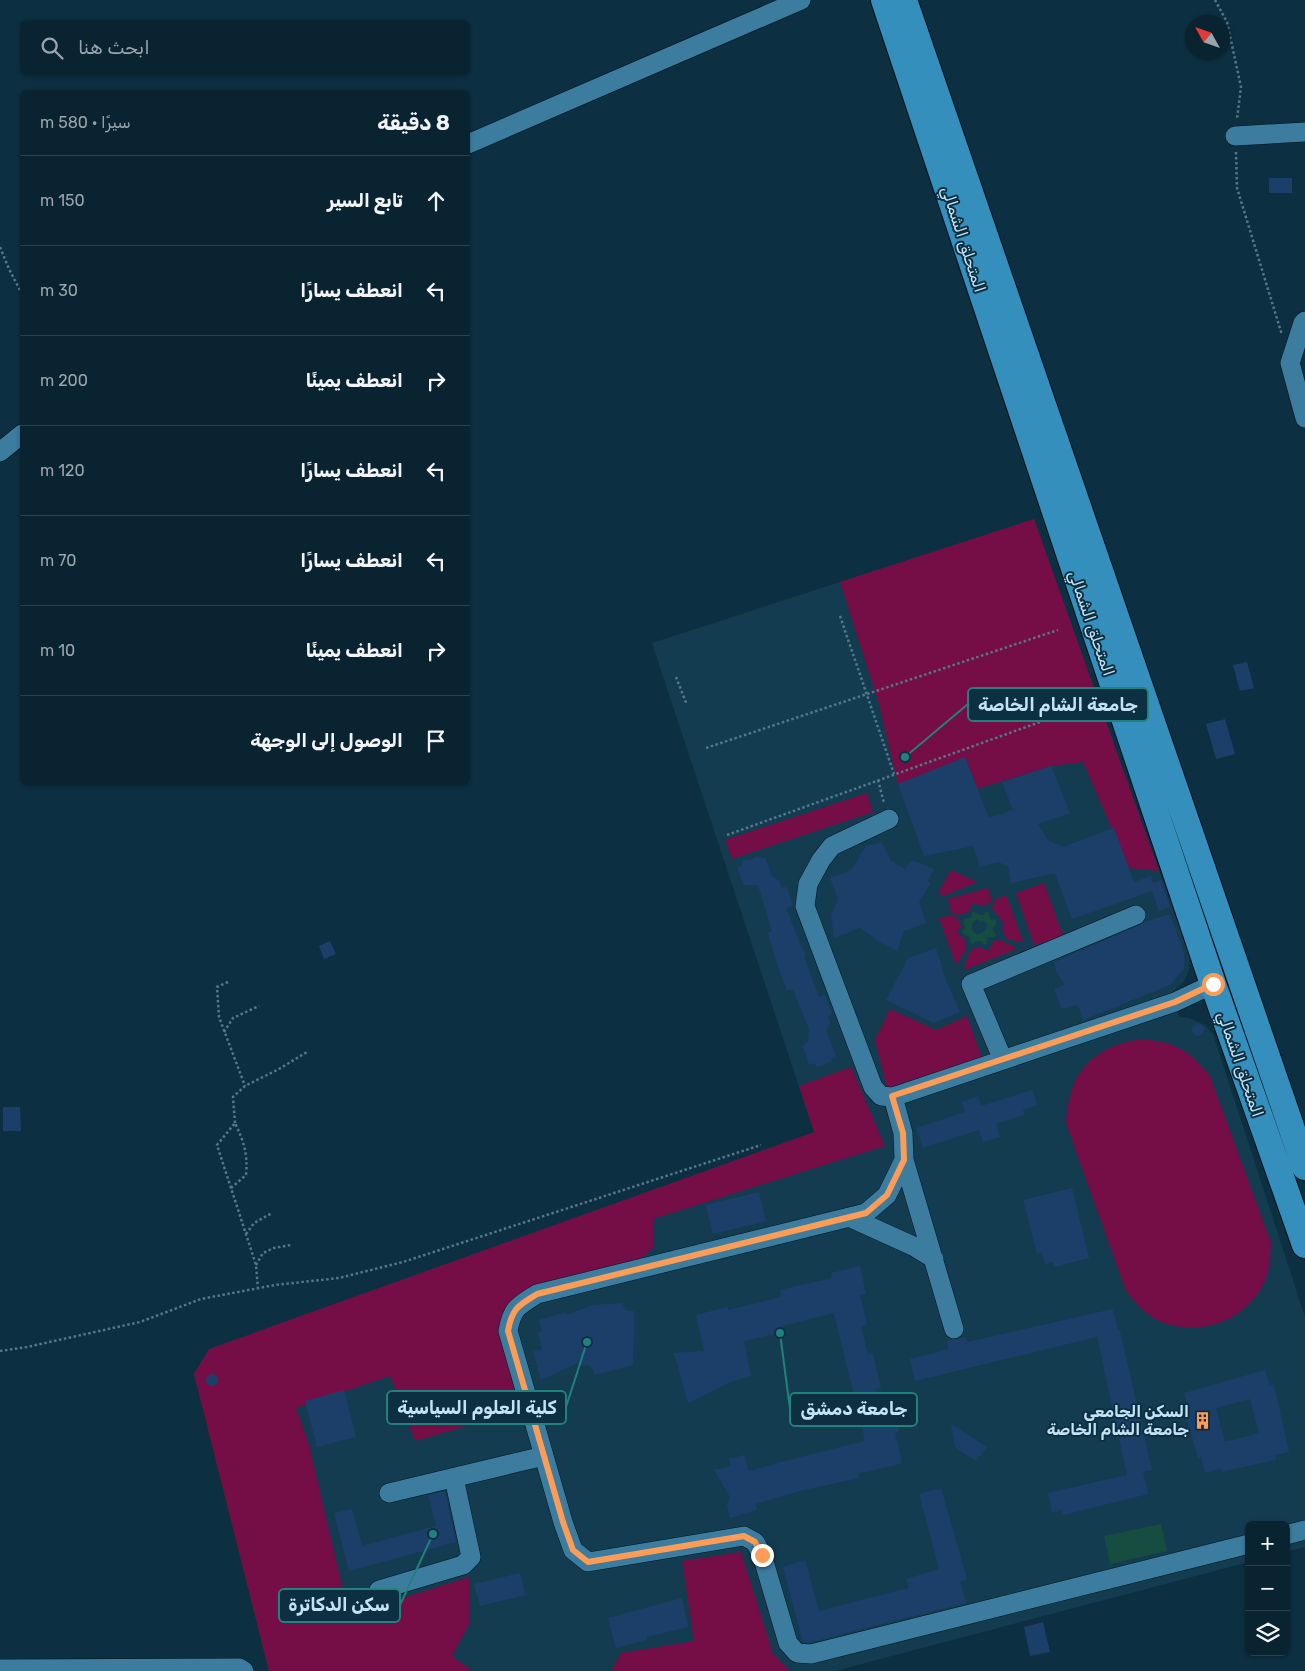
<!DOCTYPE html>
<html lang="ar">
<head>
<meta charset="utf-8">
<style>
  :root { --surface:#092331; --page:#172f3d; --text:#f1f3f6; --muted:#99a4ab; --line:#29404d }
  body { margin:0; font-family:Rubik,"Noto Naskh Arabic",sans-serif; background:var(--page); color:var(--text); direction:rtl }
  .controls { position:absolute; right:15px; bottom:15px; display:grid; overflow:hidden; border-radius:8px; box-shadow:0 1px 4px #0004 }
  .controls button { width:45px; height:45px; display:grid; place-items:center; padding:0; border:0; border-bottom:1px solid var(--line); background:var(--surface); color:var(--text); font:25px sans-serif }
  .compass { position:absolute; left:1185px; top:15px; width:45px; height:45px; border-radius:50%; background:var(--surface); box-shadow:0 1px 4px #0004; rotate:310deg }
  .stop { position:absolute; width:15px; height:15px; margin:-11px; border:4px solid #fd9c56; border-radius:50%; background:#fff }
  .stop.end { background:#fd9c56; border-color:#fff; box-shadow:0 1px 5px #0008 }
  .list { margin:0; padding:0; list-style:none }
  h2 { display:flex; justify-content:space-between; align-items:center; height:65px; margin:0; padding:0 20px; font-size:21px }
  h2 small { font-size:16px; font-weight:400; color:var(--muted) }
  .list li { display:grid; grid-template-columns:32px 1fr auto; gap:15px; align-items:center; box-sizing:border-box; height:90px; padding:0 20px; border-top:1px solid var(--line) }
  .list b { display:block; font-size:19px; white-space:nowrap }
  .list em { font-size:16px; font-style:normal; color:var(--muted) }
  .icon { flex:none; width:28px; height:28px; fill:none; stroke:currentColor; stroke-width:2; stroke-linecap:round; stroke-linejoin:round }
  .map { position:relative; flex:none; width:1305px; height:1671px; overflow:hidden; direction:ltr }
  .search { position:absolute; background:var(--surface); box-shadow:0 1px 4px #0004; left:20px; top:20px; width:450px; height:55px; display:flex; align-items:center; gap:12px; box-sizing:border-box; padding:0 18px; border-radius:8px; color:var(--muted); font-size:19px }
  .panel { position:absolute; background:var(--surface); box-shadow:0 1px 4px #0004; left:20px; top:90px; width:450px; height:695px; border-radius:8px; direction:rtl }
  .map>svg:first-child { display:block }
</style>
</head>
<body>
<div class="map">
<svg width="1305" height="1671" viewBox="0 0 1305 1671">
  <rect width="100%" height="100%" fill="#0c2f41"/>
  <path fill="#143c50" d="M1034,519L1190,957L1189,970L1184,981L1172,993L1179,1017L1189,1018L1205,1025L1213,1034L1305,1317V1547L1286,1552V1525H1249V1562L835,1671H269L194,1374L209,1349L814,1132L652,643Z"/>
  <path fill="#750d46" d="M1034,519L1159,871L1129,868L1083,762L1051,766L977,789L965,757L898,784L878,701L840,582Z
    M867,793L873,812L732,859L725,840Z
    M951,870L977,882L944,896L938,893Z
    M1044,883L1063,936L1034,945L1016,893Z
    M988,888L992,902L982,906L973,903L968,912L959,915L951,913L948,899Z
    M1006,895L1023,941C1008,942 1000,938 1003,922L992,908L995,900Z
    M952,915L958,919L961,926L957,932L965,940L966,950L956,965L939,918Z
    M999,940L1005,942L1017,949L964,970L966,960L972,949L978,947L989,951L993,941Z
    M890,1009L936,1030L967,1016L982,1058L887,1088L875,1040Z
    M1140,1039C1175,1042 1188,1049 1210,1076L1271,1243C1270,1257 1270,1272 1263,1285C1243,1323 1196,1338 1157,1320C1144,1313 1135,1302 1126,1291L1066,1123C1069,1073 1090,1048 1140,1039Z
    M851,1067L885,1146L653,1219V1248L638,1262L527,1292L505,1350L519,1411L415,1441L390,1376L296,1408L309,1445L349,1615L469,1577V1624L452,1656L472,1671H269L194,1374L209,1349L814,1132L799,1086Z
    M741,1552L773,1654L790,1671H611L621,1653L694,1641L682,1561Z"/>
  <path fill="#174d40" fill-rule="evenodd" d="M973,911L979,915H984L986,911L988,912L991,920L996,919V924L992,929L996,935L994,937H987L986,944L984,945L981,941H977L971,945L970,937L963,934L962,931L966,928L963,922L965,919L971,918ZM977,919L981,922L982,920L988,925L985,931L977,935L971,929L972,924Z
    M1161,1524L1167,1551L1110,1564L1104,1536Z"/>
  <path fill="#1c3f6a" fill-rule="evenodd" d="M1269,178H1292V193H1269Z
    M1247,662L1254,688L1240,691L1233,665Z
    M1225,719L1235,754L1216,759L1206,724Z
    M965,757L989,818L1013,810L1002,782L1051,766L1070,813L1038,824L1048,840L1063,847L1114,828L1134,882L1151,876L1153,883L1161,880L1170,907L1159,911L1152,891L1072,919L1055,873L1011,883L1008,866L998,862L980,867L973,846L924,856L898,784Z
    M882,843L891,861L905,869L911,860L934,869L927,881L931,883L919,902L926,923L904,931L897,951L878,941L860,928L834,938L831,916L838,899L830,878L851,870L867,845Z
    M758,856L759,858H765L772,876L780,882L781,888L787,887L793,906L786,908L802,949L806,952L804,957L819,997L825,995L832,1014L828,1016L830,1023L826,1030L836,1056L831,1058L832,1061L817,1067L815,1063L809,1065L803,1046L808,1042L809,1029L793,990H787L777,964L768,933L772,931L758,885H744L737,868L742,866L743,860H750Z
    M1170,914L1184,953V968L1170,985L1083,1020L1078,1005L1062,1009L1054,989L1065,985L1056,971L1054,962L1140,925L1145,922Z
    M330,941L336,954L324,959L319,946Z
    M936,948L945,978L960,1012L934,1023L886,1000L908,958Z
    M1192 1030a6 6 0 1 1 12 0a6 6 0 1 1-12 0Z
    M1032,1090L1037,1105L1023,1110L1024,1115L996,1124L1000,1137L983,1142L979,1130L923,1148L916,1128L965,1112L962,1102L978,1096L981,1106Z
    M3,1107H20L21,1131H3Z
    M1072,1188L1089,1258L1054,1267L1053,1262L1045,1264L1042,1252L1037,1253L1023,1200Z
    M759,1192L766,1221L713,1234L706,1205Z
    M860,1266L866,1294L860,1295L867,1324L861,1326L868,1355L873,1354L881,1388L876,1389L882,1417L895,1414L899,1431L895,1433L902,1463L858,1474L859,1478L800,1491L755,1504L757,1510L730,1518L727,1505L730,1497L714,1470L731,1466L729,1459L744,1455L749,1471L793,1459L865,1441L834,1313L783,1326L784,1332L744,1341L751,1376L730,1382L688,1403L674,1353L704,1351L696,1315L727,1307L728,1310L781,1297L780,1290L832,1278L831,1273Z
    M622,1303L626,1311H634L633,1365L595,1375L590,1365L580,1366L578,1363L541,1380L533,1351L542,1350L538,1332H542L539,1320L566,1312V1315L593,1305Z
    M1113,1309L1118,1331H1120L1152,1470L1143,1472L1148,1494L1063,1515L1062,1510L1052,1512L1048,1493L1127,1475L1097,1337L915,1381L910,1359L949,1349L947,1341L966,1337L967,1342Z
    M1265,1370L1270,1386L1274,1384L1289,1452L1275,1455L1276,1460L1221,1472V1468L1205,1473L1201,1457L1198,1458L1183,1405L1187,1403L1184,1393ZM1250,1399L1259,1433L1225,1442L1216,1408Z
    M206 1380a6 6 0 1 1 12 0a6 6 0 1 1-12 0Z
    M344,1390L356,1437L317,1447L305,1401Z
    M951,1424L987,1447L976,1461L955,1447Z
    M941,1488L967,1579L960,1582L966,1603L831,1637L809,1643L803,1642L783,1567L805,1560L819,1611L909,1588L906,1579L939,1569L919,1494Z
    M445,1491L456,1542L349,1571L334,1513L352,1509L362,1546L436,1526L428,1495Z
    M520,1573L525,1595L480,1606L474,1584Z
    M682,1598L688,1627L646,1637L647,1640L616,1648L608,1618Z
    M1043,1622L1050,1652L1030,1656L1024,1627Z"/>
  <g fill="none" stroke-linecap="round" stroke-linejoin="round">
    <defs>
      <path id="minor" d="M1235,136L1305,132
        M468,144L801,0
        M1305,321L1303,323L1290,363L1305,418
        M0,452L22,434
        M889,819L832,846L821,860L808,884L805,906L873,1087L881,1096L893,1097L1175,1002L1213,984
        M1003,1060L971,984L1136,915
        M893,1097L903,1133L904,1160L887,1195L866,1213L537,1294C518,1306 512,1308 508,1331L563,1522L573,1550L588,1562L744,1536L755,1542L762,1555L788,1643L797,1653L811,1654L1249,1544
        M904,1160L954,1329
        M849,1217L913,1246L934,1259
        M389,1493L544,1456
        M1286,1535L1305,1530
        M379,1590L463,1565L471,1557L454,1478
        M0,1669L239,1668L244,1671"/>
      <path id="highway" d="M884,0L1213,984L1305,1245
        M904,0L1305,1167"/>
    </defs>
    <use href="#minor" stroke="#031621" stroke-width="20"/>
    <use href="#highway" stroke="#031621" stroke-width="28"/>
    <path stroke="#557789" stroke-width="2.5" stroke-dasharray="2.5 2.5" stroke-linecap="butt" d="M1215,0L1227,22L1241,87L1237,119
      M1236,152L1237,188L1282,335
      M0,247L9,269L22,294
      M840,616L894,774
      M676,677L687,705
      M706,748L1058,630
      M878,780L884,803
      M727,835L1076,709
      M228,982L217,987L219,1017L245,1086
      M224,1032L233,1018L259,1006
      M235,1123L233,1097L245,1086L279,1069L307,1052
      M231,1188L246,1175C248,1154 244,1142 235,1123L217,1145L256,1265L258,1289
      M246,1234L254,1223L272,1213
      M256,1265L263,1253L274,1248L291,1245
      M0,1351L27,1347L140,1322L201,1299L275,1285L339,1278L403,1262L761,1145"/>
    <use href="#minor" stroke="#3c7c9f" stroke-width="19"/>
    <use href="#highway" stroke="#348fbc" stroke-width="26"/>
  </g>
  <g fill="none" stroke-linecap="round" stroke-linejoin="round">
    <path stroke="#fd9c56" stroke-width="6" d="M762,1555L755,1542L744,1536L588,1562L573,1550L563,1522L508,1331C512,1308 518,1306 537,1294L866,1213L887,1195L904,1160L903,1133L892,1096L1175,1002L1213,984"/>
  </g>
  <defs>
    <symbol id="building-bare" viewBox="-9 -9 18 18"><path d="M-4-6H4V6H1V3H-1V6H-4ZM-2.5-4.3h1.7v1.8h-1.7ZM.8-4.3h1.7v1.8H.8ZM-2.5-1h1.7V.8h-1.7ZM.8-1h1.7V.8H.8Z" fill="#fd9c56" stroke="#0c2f41" stroke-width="2.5" paint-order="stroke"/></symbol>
  </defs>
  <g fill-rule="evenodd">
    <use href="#building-bare" x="1190" y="1408" width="25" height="25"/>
  </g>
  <g text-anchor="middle" stroke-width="4" stroke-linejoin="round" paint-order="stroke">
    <g font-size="16" fill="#c2e2f5" stroke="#0c2f41">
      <text transform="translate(964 239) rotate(72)" y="6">المتحلق الشمالي</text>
      <text transform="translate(1092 623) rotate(71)" y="6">المتحلق الشمالي</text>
      <text transform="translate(1241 1064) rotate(71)" y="6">المتحلق الشمالي</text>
    </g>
    <g font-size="16" font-weight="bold" fill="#c2e2f5" stroke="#0c2f41" text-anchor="end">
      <text x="1189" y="1417">السكن الجامعي<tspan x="1189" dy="18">جامعة الشام الخاصة</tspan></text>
    </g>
  </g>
  <path fill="none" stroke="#21817c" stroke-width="2" d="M905 757L968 704M587 1342L566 1407M780 1333L790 1409M433 1534L400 1605"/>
  <g fill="#21817c" stroke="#0c2f41" stroke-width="2">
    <circle cx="905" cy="757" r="5"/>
    <circle cx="587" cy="1342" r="5"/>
    <circle cx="780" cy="1333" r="5"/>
    <circle cx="433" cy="1534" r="5"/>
  </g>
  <g fill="#0c2f41" stroke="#21817c" stroke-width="2">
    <rect x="968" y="688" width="180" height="33" rx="5"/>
    <rect x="387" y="1391" width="179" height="33" rx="5"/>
    <rect x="790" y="1393" width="127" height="33" rx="5"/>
    <rect x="279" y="1589" width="121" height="33" rx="5"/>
  </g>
  <g font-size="18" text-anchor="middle" font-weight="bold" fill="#c2e2f5">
    <text x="1058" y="711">جامعة الشام الخاصة</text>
    <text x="477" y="1414">كلية العلوم السياسية</text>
    <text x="854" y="1415">جامعة دمشق</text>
    <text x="339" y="1611">سكن الدكاترة</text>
  </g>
</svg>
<div class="controls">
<button>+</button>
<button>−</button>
<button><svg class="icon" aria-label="layers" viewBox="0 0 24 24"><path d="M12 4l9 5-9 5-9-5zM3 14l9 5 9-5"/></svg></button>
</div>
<svg class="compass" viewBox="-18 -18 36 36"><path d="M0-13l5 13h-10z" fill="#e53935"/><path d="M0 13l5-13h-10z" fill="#99a4ab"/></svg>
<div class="stop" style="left:1213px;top:984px"></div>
<div class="stop end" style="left:762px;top:1555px"></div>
<div class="search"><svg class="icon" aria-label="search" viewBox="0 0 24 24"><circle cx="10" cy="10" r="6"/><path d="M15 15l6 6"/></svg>ابحث هنا</div>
<section class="panel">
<h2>8 دقيقة<small>سيرًا · 580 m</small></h2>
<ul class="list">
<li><svg class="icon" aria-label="ahead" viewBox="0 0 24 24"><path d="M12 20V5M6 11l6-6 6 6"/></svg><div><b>تابع السير</b></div><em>150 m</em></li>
<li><svg class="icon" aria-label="left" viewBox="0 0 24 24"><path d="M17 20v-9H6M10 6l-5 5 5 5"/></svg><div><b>انعطف يسارًا</b></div><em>30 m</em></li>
<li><svg class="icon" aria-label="right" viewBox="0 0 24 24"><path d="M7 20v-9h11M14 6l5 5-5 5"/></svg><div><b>انعطف يمينًا</b></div><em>200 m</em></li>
<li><svg class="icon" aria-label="left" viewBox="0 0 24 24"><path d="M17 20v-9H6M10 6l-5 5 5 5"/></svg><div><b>انعطف يسارًا</b></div><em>120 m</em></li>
<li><svg class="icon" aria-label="left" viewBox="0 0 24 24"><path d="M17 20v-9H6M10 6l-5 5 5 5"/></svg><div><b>انعطف يسارًا</b></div><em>70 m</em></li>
<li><svg class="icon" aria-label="right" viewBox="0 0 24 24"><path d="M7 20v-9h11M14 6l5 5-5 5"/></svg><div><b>انعطف يمينًا</b></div><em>10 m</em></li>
<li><svg class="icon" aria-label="arrive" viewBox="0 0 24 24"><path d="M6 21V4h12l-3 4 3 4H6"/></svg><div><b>الوصول إلى الوجهة</b></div></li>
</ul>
</section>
</div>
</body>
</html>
